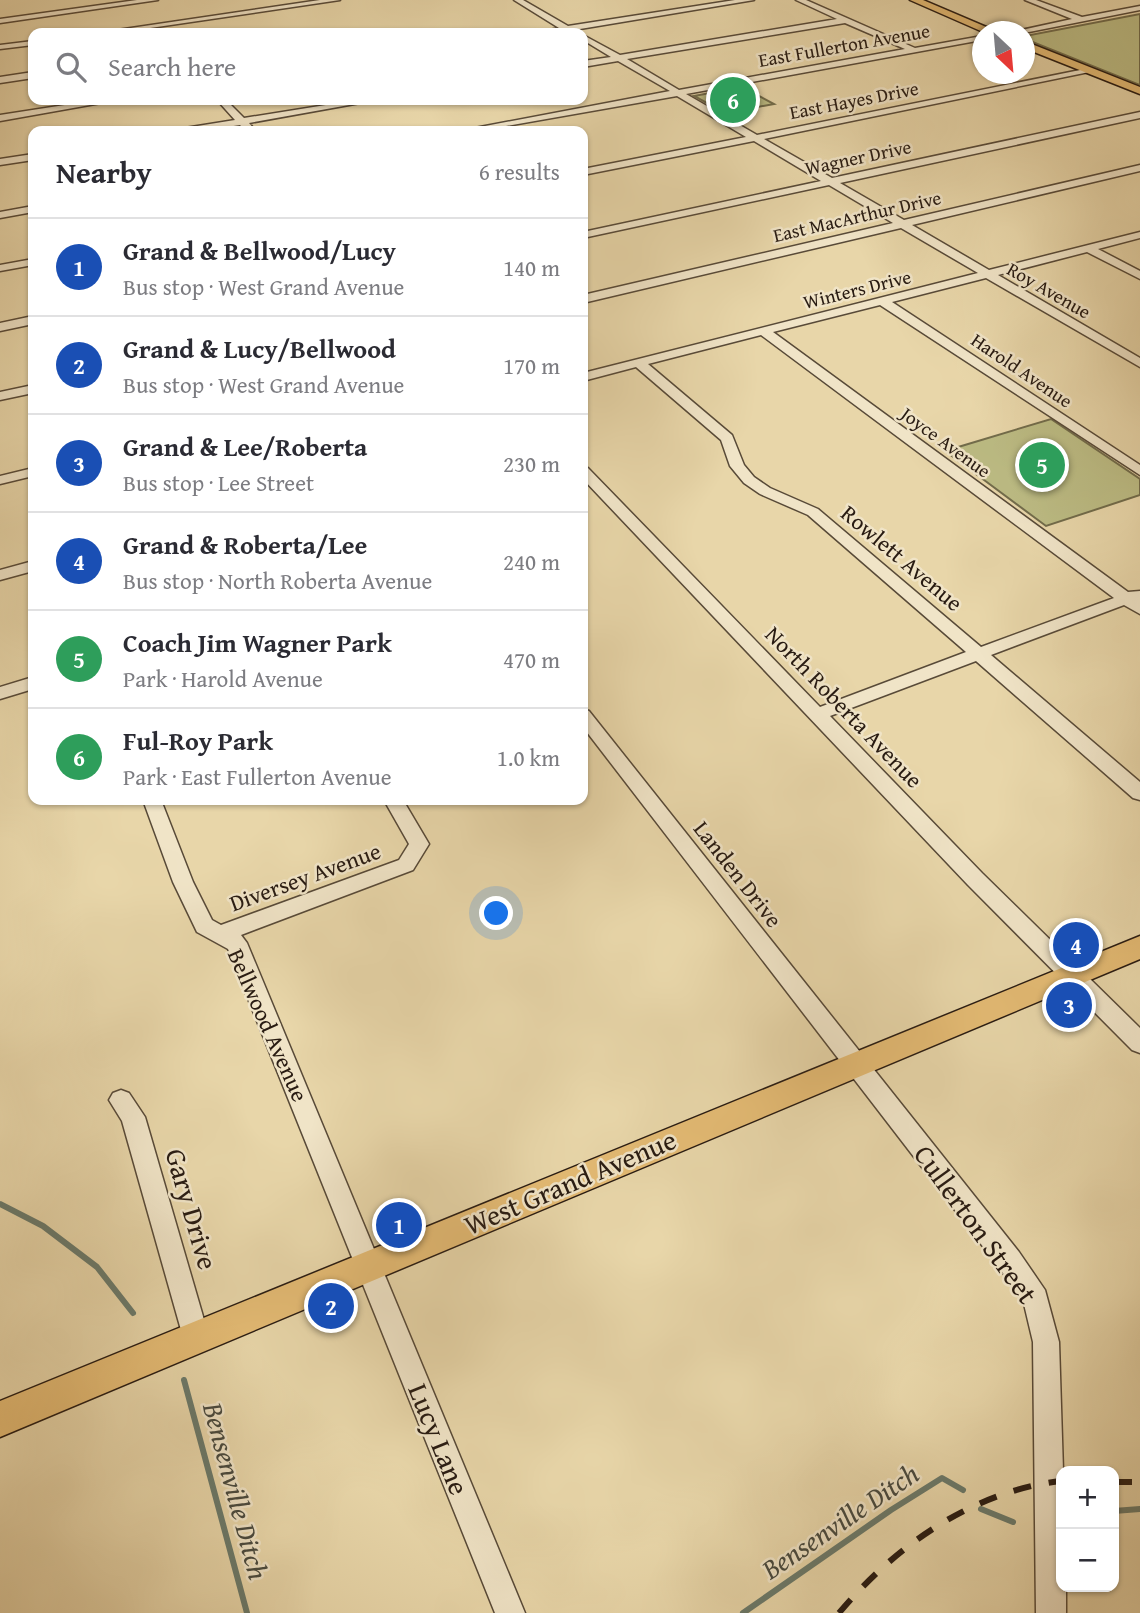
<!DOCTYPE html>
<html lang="en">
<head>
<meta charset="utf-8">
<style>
  :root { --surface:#fff; --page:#f7f7f7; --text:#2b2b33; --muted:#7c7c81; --line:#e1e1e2; --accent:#8f2418 }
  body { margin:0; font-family:"Gentium Book Plus",serif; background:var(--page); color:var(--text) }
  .controls { position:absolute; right:21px; bottom:21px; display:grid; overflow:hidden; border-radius:14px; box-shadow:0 2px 5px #0004 }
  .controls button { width:63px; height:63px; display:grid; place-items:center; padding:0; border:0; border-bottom:2px solid var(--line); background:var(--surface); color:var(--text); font:35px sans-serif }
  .compass { position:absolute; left:972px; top:21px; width:63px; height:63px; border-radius:50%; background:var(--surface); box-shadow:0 2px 5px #0004; rotate:154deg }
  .you { position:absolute; left:497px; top:914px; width:24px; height:24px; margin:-18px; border:5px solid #fff; border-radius:50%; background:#1a73e8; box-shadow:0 0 0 10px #1a73e833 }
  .badge { display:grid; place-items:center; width:46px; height:46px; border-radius:50%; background:var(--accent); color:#fff; font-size:23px; font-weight:700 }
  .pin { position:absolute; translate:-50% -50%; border:4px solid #fff; box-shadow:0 2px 7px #0006 }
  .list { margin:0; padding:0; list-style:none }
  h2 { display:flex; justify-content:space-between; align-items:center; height:91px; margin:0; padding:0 28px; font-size:30px }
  h2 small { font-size:23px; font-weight:400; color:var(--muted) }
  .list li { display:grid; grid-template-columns:46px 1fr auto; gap:21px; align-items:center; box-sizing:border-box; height:98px; padding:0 28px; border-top:2px solid var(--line) }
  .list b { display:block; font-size:26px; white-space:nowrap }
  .list p { margin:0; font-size:23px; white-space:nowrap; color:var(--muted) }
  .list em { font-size:23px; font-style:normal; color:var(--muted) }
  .icon { flex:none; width:38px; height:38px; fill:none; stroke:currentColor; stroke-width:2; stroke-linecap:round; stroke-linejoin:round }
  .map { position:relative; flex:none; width:1140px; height:1613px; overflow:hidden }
  .search { position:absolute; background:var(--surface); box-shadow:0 2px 5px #0004; left:28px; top:28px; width:560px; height:77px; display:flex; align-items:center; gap:18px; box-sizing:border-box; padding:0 24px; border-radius:14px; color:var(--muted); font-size:26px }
  .panel { position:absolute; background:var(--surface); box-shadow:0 2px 5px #0004; left:28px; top:126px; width:560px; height:679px; border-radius:14px }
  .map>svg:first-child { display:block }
</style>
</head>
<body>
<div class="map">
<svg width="1140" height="1613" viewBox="0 0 1140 1613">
  <rect width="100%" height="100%" fill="#e8d6a9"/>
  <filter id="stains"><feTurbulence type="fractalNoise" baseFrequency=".00286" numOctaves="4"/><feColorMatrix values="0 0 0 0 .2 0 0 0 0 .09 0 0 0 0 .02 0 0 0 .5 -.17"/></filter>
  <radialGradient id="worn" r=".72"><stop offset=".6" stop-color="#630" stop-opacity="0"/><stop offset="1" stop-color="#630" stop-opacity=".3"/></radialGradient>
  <path fill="#bcbc84" stroke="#726c4b" stroke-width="2" d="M1140,14V85L1025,39V36Z
    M742,87L774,104L725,113L694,96Z
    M1051,419L1140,479V495L1046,526L945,451Z"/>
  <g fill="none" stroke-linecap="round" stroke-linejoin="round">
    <path stroke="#6b7a6b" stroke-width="6" d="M0,1204L43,1226L97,1267L133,1313
      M184,1380L247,1613
      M981,1509L1013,1522
      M1114,1511L1140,1509
      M743,1613L891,1510L942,1478L963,1490"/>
    <defs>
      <path id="minor" d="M137,0H158L0,23V19Z
        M320,0H340L116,33H97Z
        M514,0H523L568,26L735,0H754L574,30L572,33H536L559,28Z
        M796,0H806L915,48L982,36V40L686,94L757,135L1090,68L1094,71L764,139L832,178L1140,112V118L840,183L904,220L1140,165V171L912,225L989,270L1140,232V238L1098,249L1140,271V279L1087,252L998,275L1140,358V367L986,278L892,302L1140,465V475L880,305L773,332L1128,592L1140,591V614L1124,605L991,655L1140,782V800L1133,798L976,661L830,716L982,873L1140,1028V1053L1132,1050L968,885L583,479V467L588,468L820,707L966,652L808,515L760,494L744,483L730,466L721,440L636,367L583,381V373L978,273L901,228L583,303V295L893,223L829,185L583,238V232L821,181L754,141L583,175V169L746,137L677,96L478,131H459L670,91L618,61L583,67V61L611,57L583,40V35L620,55L837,19ZM845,23L905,49L679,90L627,59ZM761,335L1114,598L981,647L818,509L770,488L754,477L744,465L732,435L648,364Z
        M1025,0H1036L1082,17L1140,6V10L1024,33L1012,32L1072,19Z
        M309,31H336L340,33H305Z
        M33,41V45L0,49V45Z
        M33,72V78L0,83V77Z
        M97,100H118L0,121V115Z
        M217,100H226L244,118L357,100H377L249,123L254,129L251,131H246L240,125L201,131H180L185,128L235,120Z
        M33,154V160L0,165V159Z
        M33,206V212L0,218V212Z
        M33,259V265L0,271V265Z
        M33,316V324L0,331V323Z
        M33,385V393L0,400V392Z
        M33,468V476L0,484V476Z
        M33,561V571L0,580V570Z
        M33,677V689L0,699V687Z
        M583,709L589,711L1019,1252L1045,1290L1059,1342L1063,1471L1061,1587H1066V1613H1036L1033,1342L1024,1304L1001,1270L583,727Z
        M143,800H161L193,882L212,920L221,925L399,860L409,844L384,800H403L429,844L413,870L241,935L247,943L525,1613H495L228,949L197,932L173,882Z
        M121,1090L129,1093L145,1117L209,1337L206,1347L196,1350L186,1347L183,1337L122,1121L109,1100L113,1093Z"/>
      <path id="major" d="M910,0H923L998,32H983Z
        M1024,41L1140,87V94L1024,48Z
        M1140,936V959L0,1437V1401Z"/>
    </defs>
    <use href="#minor" stroke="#584a38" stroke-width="3"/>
    <use href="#major" stroke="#281b12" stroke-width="3"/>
    <use href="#minor" fill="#f0e4c7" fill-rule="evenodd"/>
    <use href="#major" fill="#e4bb74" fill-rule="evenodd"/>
    <path stroke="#281b12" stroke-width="6" stroke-dasharray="18 18" stroke-linecap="butt" d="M1114,1482H1140
      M839,1613C895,1546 973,1491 1061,1481"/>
  </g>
  <g text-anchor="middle" stroke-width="5" stroke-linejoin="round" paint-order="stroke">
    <g font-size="19" fill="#281b12" stroke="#f0e4c7">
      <text transform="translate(844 45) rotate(-10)" y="7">East Fullerton Avenue</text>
      <text transform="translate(854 100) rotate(-11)" y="7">East Hayes Drive</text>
      <text transform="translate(858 157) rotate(-12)" y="7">Wagner Drive</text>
      <text transform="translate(857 216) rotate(-13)" y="7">East MacArthur Drive</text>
      <text transform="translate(857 289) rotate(-14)" y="7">Winters Drive</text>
      <text transform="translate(1049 290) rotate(30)" y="7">Roy Avenue</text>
      <text transform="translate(1022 370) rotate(34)" y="7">Harold Avenue</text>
      <text transform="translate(946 442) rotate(36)" y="7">Joyce Avenue</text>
    </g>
    <g font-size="23" fill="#281b12" stroke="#f0e4c7">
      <text transform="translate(902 558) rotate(40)" y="8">Rowlett Avenue</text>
      <text transform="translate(844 707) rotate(46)" y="8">North Roberta Avenue</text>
      <text transform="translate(738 874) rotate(52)" y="8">Landen Drive</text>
      <text transform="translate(305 877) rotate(-20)" y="8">Diversey Avenue</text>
      <text transform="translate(268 1025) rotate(66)" y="8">Bellwood Avenue</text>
    </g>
    <g font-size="28" fill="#281b12" stroke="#f0e4c7">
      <text transform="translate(570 1182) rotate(-23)" y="10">West Grand Avenue</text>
      <text transform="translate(192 1209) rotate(74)" y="10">Gary Drive</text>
      <text transform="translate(976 1224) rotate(54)" y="10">Cullerton Street</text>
      <text transform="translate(439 1439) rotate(68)" y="10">Lucy Lane</text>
    </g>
    <g font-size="28" font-style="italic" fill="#494a3f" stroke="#f0e4c7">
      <text transform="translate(236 1491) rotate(75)" y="10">Bensenville Ditch</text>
      <text transform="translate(840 1521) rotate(-34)" y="10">Bensenville Ditch</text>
    </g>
  </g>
  <rect width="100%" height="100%" filter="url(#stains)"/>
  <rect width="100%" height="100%" fill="url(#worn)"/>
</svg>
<div class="controls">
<button>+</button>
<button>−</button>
</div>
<svg class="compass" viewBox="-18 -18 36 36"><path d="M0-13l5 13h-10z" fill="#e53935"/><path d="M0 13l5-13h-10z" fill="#7c7c81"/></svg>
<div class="you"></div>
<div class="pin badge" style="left:399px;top:1225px;background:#1a4fb4">1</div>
<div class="pin badge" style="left:331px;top:1306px;background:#1a4fb4">2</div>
<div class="pin badge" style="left:1069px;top:1005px;background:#1a4fb4">3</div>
<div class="pin badge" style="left:1076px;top:945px;background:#1a4fb4">4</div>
<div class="pin badge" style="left:1042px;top:465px;background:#2e9e5b">5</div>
<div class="pin badge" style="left:733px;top:100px;background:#2e9e5b">6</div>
<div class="search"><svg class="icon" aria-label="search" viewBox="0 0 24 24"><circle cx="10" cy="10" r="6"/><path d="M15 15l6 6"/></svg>Search here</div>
<section class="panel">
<h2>Nearby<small>6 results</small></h2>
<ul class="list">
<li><span class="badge" style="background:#1a4fb4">1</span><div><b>Grand &amp; Bellwood/Lucy</b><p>Bus stop · West Grand Avenue</p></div><em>140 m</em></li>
<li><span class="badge" style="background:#1a4fb4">2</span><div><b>Grand &amp; Lucy/Bellwood</b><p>Bus stop · West Grand Avenue</p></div><em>170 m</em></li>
<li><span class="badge" style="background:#1a4fb4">3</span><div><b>Grand &amp; Lee/Roberta</b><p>Bus stop · Lee Street</p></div><em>230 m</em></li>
<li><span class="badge" style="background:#1a4fb4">4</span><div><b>Grand &amp; Roberta/Lee</b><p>Bus stop · North Roberta Avenue</p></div><em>240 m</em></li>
<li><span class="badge" style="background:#2e9e5b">5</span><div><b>Coach Jim Wagner Park</b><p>Park · Harold Avenue</p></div><em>470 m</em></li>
<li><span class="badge" style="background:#2e9e5b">6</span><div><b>Ful-Roy Park</b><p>Park · East Fullerton Avenue</p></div><em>1.0 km</em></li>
</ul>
</section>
</div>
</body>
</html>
